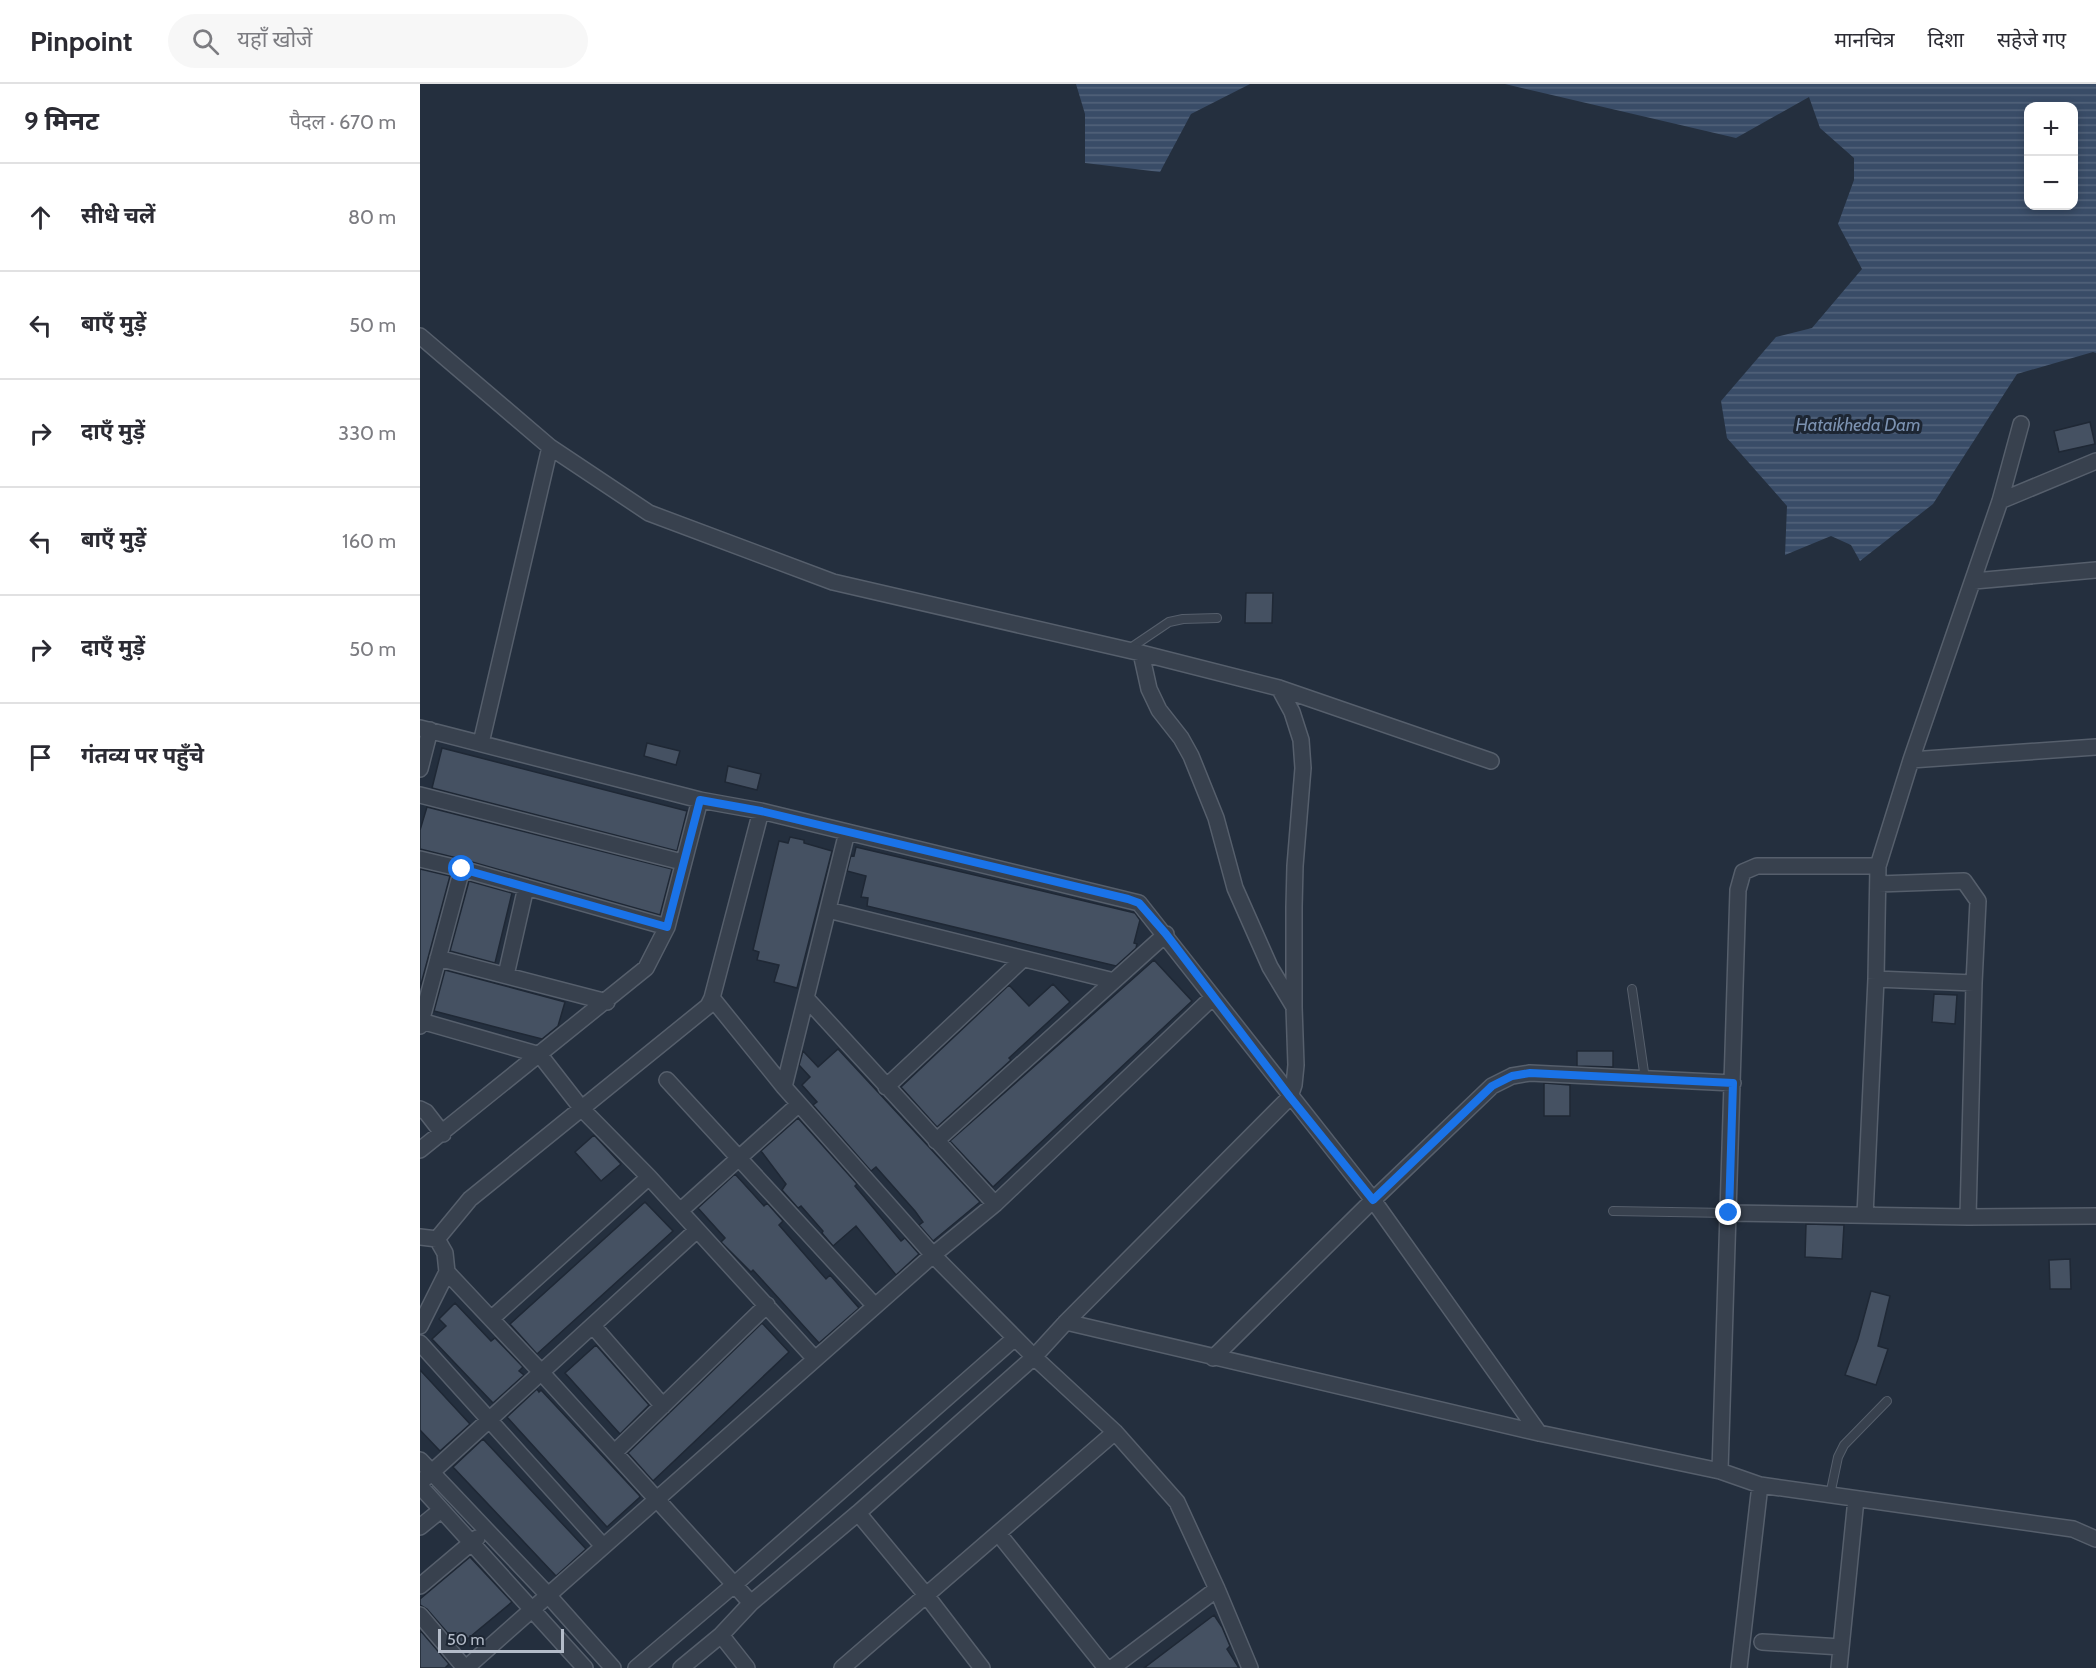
<!DOCTYPE html>
<html lang="hi">
<head>
<meta charset="utf-8">
<style>
  :root { --surface:#fff; --page:#f7f7f7; --text:#2b2b33; --muted:#7c7c81; --line:#e1e1e2 }
  body { margin:0; font-family:Cabin,"Noto Sans Devanagari",sans-serif; background:var(--page); color:var(--text) }
  .controls { position:absolute; right:18px; top:18px; display:grid; overflow:hidden; border-radius:12px; box-shadow:0 3px 9px #0003 }
  .controls button { width:54px; height:54px; display:grid; place-items:center; padding:0; border:0; border-bottom:2px solid var(--line); background:var(--surface); color:var(--text); font:30px sans-serif }
  .scale { position:absolute; left:18px; bottom:15px; width:126px; box-sizing:border-box; padding-left:6px; border:3px solid #b4bcc9; border-top:0; font-size:16px; line-height:21px; white-space:nowrap; color:#b4bcc9; -webkit-text-stroke:4px #1d2633; paint-order:stroke }
  .stop { position:absolute; width:18px; height:18px; margin:-14px; border:4px solid #1a73e8; border-radius:50%; background:#fff }
  .stop.end { background:#1a73e8; border-color:#fff; box-shadow:0 2px 6px #0008 }
  .list { margin:0; padding:0; list-style:none }
  h2 { display:flex; justify-content:space-between; align-items:center; height:78px; margin:0; padding:0 24px; font-size:26px }
  h2 small { font-size:20px; font-weight:400; color:var(--muted) }
  .list li { display:grid; grid-template-columns:39px 1fr auto; gap:18px; align-items:center; box-sizing:border-box; height:108px; padding:0 24px; border-top:2px solid var(--line) }
  .list b { display:block; font-size:22px; white-space:nowrap }
  .list em { font-size:20px; font-style:normal; color:var(--muted) }
  .icon { flex:none; width:33px; height:33px; fill:none; stroke:currentColor; stroke-width:2; stroke-linecap:round; stroke-linejoin:round }
  .map { position:relative; flex:none; width:1676px; height:1584px; overflow:hidden }
  header { display:flex; align-items:center; gap:36px; box-sizing:border-box; height:84px; padding:0 30px; background:var(--surface); border-bottom:2px solid var(--line) }
  header strong { font-size:28px }
  nav { display:flex; gap:33px; margin-inline-start:auto; font-size:21px }
  .search { width:420px; height:54px; background:var(--page); display:flex; align-items:center; gap:15px; box-sizing:border-box; padding:0 21px; border-radius:33px; color:var(--muted); font-size:22px }
  main { display:flex }
  aside { flex:1; background:var(--surface) }
  .map>svg:first-child { display:block }
</style>
</head>
<body>
<header>
<strong>Pinpoint</strong>
<div class="search"><svg class="icon" aria-label="search" viewBox="0 0 24 24"><circle cx="10" cy="10" r="6"/><path d="M15 15l6 6"/></svg>यहाँ खोजें</div>
<nav><a>मानचित्र</a><a>दिशा</a><a>सहेजे गए</a></nav>
</header>
<main>
<aside>
<h2>9 मिनट<small>पैदल · 670 m</small></h2>
<ul class="list">
<li><svg class="icon" aria-label="ahead" viewBox="0 0 24 24"><path d="M12 20V5M6 11l6-6 6 6"/></svg><div><b>सीधे चलें</b></div><em>80 m</em></li>
<li><svg class="icon" aria-label="left" viewBox="0 0 24 24"><path d="M17 20v-9H6M10 6l-5 5 5 5"/></svg><div><b>बाएँ मुड़ें</b></div><em>50 m</em></li>
<li><svg class="icon" aria-label="right" viewBox="0 0 24 24"><path d="M7 20v-9h11M14 6l5 5-5 5"/></svg><div><b>दाएँ मुड़ें</b></div><em>330 m</em></li>
<li><svg class="icon" aria-label="left" viewBox="0 0 24 24"><path d="M17 20v-9H6M10 6l-5 5 5 5"/></svg><div><b>बाएँ मुड़ें</b></div><em>160 m</em></li>
<li><svg class="icon" aria-label="right" viewBox="0 0 24 24"><path d="M7 20v-9h11M14 6l5 5-5 5"/></svg><div><b>दाएँ मुड़ें</b></div><em>50 m</em></li>
<li><svg class="icon" aria-label="arrive" viewBox="0 0 24 24"><path d="M6 21V4h12l-3 4 3 4H6"/></svg><div><b>गंतव्य पर पहुँचे</b></div></li>
</ul>
</aside>
<div class="map">
<svg width="1676" height="1584" viewBox="0 0 1676 1584">
  <defs>
    <pattern id="water-rules" width="6" height="5" patternUnits="userSpaceOnUse" patternTransform="scale(1.5)"><rect width="6" height="5" fill="#394c67"/><path d="M0 2.5h6" fill="none" stroke="#53647b"/></pattern>
  </defs>
  <rect width="100%" height="100%" fill="#242f3e"/>
  <path fill="url(#water-rules)" fill-rule="evenodd" d="M656,0H830L771,30L740,88L665,79V30Z
    M1085,0H1676V269L1673,268L1597,290L1513,420L1440,477L1431,461L1411,452L1365,471L1367,422L1307,354L1301,317L1356,253L1392,244L1442,185L1418,140L1434,96V74L1400,44L1389,13L1316,54ZM1654,22V122H1608V22Z"/>
  <path fill="#455162" stroke="#1f2835" stroke-width="1.5" d="M1670,338L1675,360L1639,368L1634,347Z
    M826,509H853L852,539H825Z
    M227,659L260,667L256,681L224,672Z
    M22,664L267,727L257,767L12,704Z
    M308,682L341,690L337,706L305,698Z
    M7,723L252,785L240,831L45,776L0,765V746Z
    M370,753L384,756V759L412,767L377,904L354,898L359,881L337,876L339,868L333,866L359,757L368,759Z
    M436,763L715,829L720,836L714,859L717,860L716,864L696,882L447,822L448,814L441,813L446,792L427,787L431,771L434,772Z
    M0,785L30,792L0,904Z
    M49,797L92,809L75,879L30,867Z
    M734,876L772,917L573,1103L530,1057Z
    M25,886L145,918L138,942L122,955L14,927Z
    M633,900L650,918L589,974L591,976L517,1043L481,1003L589,901L609,922Z
    M1514,910L1537,911L1535,940L1512,938Z
    M418,965L560,1118L513,1157L499,1141L503,1138L495,1127L456,1083L451,1087L393,1021L397,1018L382,1001L390,993L379,981L383,967L398,983Z
    M1157,967H1193V983L1157,982Z
    M1124,999L1150,1001V1032H1124Z
    M378,1034L437,1100L435,1102L481,1157L485,1154L499,1170L476,1191L436,1142L413,1162L402,1149L403,1147L381,1122L378,1124L362,1106L366,1100L341,1067Z
    M174,1051L201,1080L181,1097L155,1068Z
    M315,1090L344,1122L347,1119L363,1137L359,1141L406,1195L410,1191L439,1224L399,1259L333,1186L331,1188L301,1158L305,1154L278,1124Z
    M225,1118L253,1147L117,1270L90,1240Z
    M1386,1140L1424,1141L1422,1175L1385,1173Z
    M1650,1175L1651,1205H1630L1629,1176Z
    M1451,1207L1470,1212L1458,1262L1468,1265L1456,1301L1425,1291L1438,1255Z
    M35,1219L71,1257L75,1254L103,1283L99,1287L104,1291L73,1319L12,1255L26,1242L19,1235Z
    M342,1239L369,1268L233,1397L208,1369Z
    M176,1261L229,1321L200,1350L145,1289Z
    M0,1286L50,1340L20,1367L0,1346Z
    M117,1305L119,1308L121,1306L219,1411L220,1413L187,1443L87,1333Z
    M63,1355L166,1465L136,1492L33,1383Z
    M50,1473L92,1518L39,1562L7,1525L0,1521V1515Z
    M794,1531L802,1543L810,1562L807,1565L819,1584H724Z
    M0,1546L29,1580L25,1584H0Z"/>
  <g fill="none" stroke-linecap="round" stroke-linejoin="round">
    <defs>
      <path id="lane" d="M709,565L749,538L763,535L797,534
        M1212,905L1225,995
        M1193,1127L1308,1129
        M1410,1411L1418,1373L1424,1361L1467,1317"/>
      <path id="street" d="M0,252L130,363L229,429L413,498L721,569L859,604L1071,677
        M1580,417L1676,377
        M1554,497L1676,486
        M721,569L729,605L739,626L761,654L771,672L796,734L815,804L850,883L874,923
        M0,644L280,716L341,727L719,819L953,1116L1119,1349
        M61,659L130,363
        M1491,676L1676,663
        M0,685L10,646
        M0,711L262,778
        M0,775L42,785L247,843
        M1458,800L1544,797L1558,817L1554,899L1548,1133
        M408,826L694,897
        M18,874L187,918
        M86,891L106,803
        M1456,895L1554,899
        M292,914L364,1003L513,1171L614,1273L695,1348L757,1418L797,1505L830,1584
        M386,914L575,1120
        M1,937L120,971L162,1025L229,1093L395,1275
        M0,942L42,785
        M247,996L455,1222
        M364,1003L427,748
        M466,1003L603,875
        M0,1025L6,1028L23,1050
        M516,1057L746,850
        M0,1066L226,884L247,843L280,716
        M260,1127L379,1020
        M1309,1129L1548,1133L1676,1132
        M1445,1131L1456,895L1458,782L1491,676L1580,417L1601,340
        M0,1153L17,1155L25,1169L27,1188L0,1242
        M17,1155L50,1115L288,922L292,914L341,727
        M27,1188L121,1288L331,1519
        M71,1235L229,1093
        M646,1238L1119,1349L1300,1387L1340,1401L1653,1445L1676,1455
        M173,1242L243,1322
        M0,1259L183,1462
        M793,1274L953,1116L1072,1002L1092,992L1110,989L1313,999
        M195,1368L347,1221
        M0,1376L128,1511L193,1584
        M1300,1387L1318,806L1323,788L1337,782H1458
        M0,1399L277,1146
        M0,1402L165,1584
        M438,1429L506,1511L562,1584
        M0,1443L21,1426
        M578,1449L686,1584
        M0,1502L57,1454
        M0,1531L45,1584
        M301,1551L327,1584
        M1342,1558L1421,1563
        M46,1584L513,1171L575,1120L793,913
        M216,1584L315,1500L595,1254
        M261,1584L301,1551L331,1519L438,1429L614,1273L646,1238L870,1013L874,1001L876,981L874,923V823L875,782L883,684L881,656L872,628L859,604
        M422,1584L695,1348
        M692,1584L797,1505
        M1319,1584L1340,1401
        M1419,1584L1436,1415"/>
    </defs>
    <use href="#lane" stroke="#565f6c" stroke-width="10"/>
    <use href="#street" stroke="#565f6c" stroke-width="18"/>
    <use href="#lane" stroke="#38414e" stroke-width="8"/>
    <use href="#street" stroke="#38414e" stroke-width="15"/>
  </g>
  <g fill="none" stroke-linecap="round" stroke-linejoin="round">
    <path stroke="#1a73e8" stroke-width="8" d="M42,785L247,843L280,716L341,727L708,815L719,819L746,850L870,1013L953,1116L1072,1002L1092,992L1110,989L1313,999L1309,1129"/>
  </g>
  <g text-anchor="middle" stroke-width="6" stroke-linejoin="round" paint-order="stroke">
    <g font-size="18" font-style="italic" fill="#7c92b1" stroke="#1d2633">
      <text x="1438" y="347">Hataikheda Dam</text>
    </g>
  </g>
</svg>
<div class="controls">
<button>+</button>
<button>−</button>
</div>
<div class="scale">50 m</div>
<div class="stop" style="left:42px;top:785px"></div>
<div class="stop end" style="left:1309px;top:1129px"></div>
</div>
</main>
</body>
</html>
